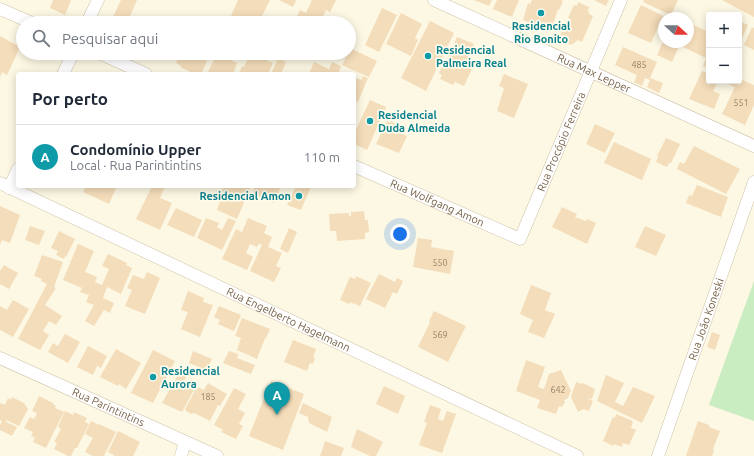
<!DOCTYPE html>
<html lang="pt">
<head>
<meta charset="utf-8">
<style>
  :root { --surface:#fff; --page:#f6f6f7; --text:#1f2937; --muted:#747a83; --line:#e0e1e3; --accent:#7c3aed }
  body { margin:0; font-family:Ubuntu,sans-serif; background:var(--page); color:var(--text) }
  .controls { position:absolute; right:12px; top:12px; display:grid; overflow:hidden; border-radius:4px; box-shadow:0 2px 10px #0003 }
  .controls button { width:36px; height:36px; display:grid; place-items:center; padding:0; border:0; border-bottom:1px solid var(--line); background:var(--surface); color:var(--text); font:20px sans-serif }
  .compass { position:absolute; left:658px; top:12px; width:36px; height:36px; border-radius:50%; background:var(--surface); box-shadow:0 2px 10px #0003; rotate:111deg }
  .you { position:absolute; left:400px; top:234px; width:14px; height:14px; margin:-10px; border:3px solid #fff; border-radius:50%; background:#1a73e8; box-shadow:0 0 0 6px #1a73e833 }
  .badge { display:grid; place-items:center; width:26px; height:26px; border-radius:50%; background:var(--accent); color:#fff; font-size:13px; font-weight:700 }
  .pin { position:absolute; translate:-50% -33px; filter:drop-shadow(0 1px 2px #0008) }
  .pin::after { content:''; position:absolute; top:21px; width:14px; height:12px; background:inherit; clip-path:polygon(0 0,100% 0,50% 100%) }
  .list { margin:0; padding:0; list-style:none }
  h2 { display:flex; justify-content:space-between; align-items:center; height:52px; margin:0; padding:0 16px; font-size:17px }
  h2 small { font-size:13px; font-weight:400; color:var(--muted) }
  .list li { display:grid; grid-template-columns:26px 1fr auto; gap:12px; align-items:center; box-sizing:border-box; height:64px; padding:0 16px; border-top:1px solid var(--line) }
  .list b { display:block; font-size:15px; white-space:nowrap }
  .list p { margin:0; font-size:13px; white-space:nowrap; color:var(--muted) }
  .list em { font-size:13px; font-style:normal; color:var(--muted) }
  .icon { flex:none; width:22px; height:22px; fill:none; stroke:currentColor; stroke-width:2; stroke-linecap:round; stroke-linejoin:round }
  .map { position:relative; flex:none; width:754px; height:456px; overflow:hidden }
  .search { position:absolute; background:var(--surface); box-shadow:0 2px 10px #0003; left:16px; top:16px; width:340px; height:44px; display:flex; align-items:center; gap:10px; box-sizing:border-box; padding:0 14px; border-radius:22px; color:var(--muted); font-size:15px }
  .panel { position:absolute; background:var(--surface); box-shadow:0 2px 10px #0003; left:16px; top:72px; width:340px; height:116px; border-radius:4px }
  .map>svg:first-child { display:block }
</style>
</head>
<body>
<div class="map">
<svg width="754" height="456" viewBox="0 0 754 456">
  <rect width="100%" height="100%" fill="#fdf8e4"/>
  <path fill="#caecc1" d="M754,281V421L709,405Z"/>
  <path fill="#f4ddba" d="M53,0H71L65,15L50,8Z
    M121,0H137L127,23H110Z
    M238,0H270L260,20H261L260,23H246L231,16Z
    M279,0H296L293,7Z
    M312,0H336L330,12L326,10L320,23H294L300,10L306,13Z
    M474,0H492L489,6Z
    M497,0H519L512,17L493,9Z
    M532,0H562V2H563L559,10L558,9L553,24L551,23L548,31L523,20L528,3L530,4Z
    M594,0H609L606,6Z
    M644,0H678L671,15L643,2Z
    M722,0H754V17Z
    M578,2L589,7L588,10L589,14L593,16L582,42L578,40L571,45L561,40L563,36L560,35L566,22L569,23L571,19L568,18L574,5L577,6Z
    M641,5L663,16L651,43L628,33Z
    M382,8L397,15L379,52L365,45Z
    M401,13L422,24L415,38L418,40L411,56L386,44Z
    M430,21L454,33L426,91L401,78Z
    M739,21L748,25L739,46Z
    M691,24L709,32V68L703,66L706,58L681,46L682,42H688V30Z
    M752,27L754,28V50L744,45Z
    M0,36L20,47L7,75L2,72L0,77Z
    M457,37L474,44L465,64L469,66L468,68L472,69L464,86L455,82L453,85L440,79L442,75L439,73L444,62L446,63Z
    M663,42H681L672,62L657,55Z
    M623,47L657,62L650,78L663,83L659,93L647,87L650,80L645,78L642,86L634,82L637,75L615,65Z
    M350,48L377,61L369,77L342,65L348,53H349Z
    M181,53L186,56L188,53H204L201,58L207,61L201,74H195L180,67L181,66L176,63Z
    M250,53L273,63L268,74H239L242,66L244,67Z
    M219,55L237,63L233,74H207L215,58L217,59Z
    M278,58L286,62L281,74H271Z
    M314,62L329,69L332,62L341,66L338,74H309Z
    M702,71L709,74V81H718L713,91L720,94L714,109L689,99Z
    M739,73L742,75L740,79L754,85V105L745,125L722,114L735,87L726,83V81H739Z
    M504,74L528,84L514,118L497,111L504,88L499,86Z
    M363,76L368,78L358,102L354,101V77L361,80Z
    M370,100L386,107L367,150L354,144V134Z
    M387,121L391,123V121L402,128L400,133L407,136L399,153L376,144Z
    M595,124L615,133L605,153L586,144Z
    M666,138L680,144L671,163H669L667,167L656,162L658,157L657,156Z
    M614,142L651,159L642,180L604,163Z
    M694,146L740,169L726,194L677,169L680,162L684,164Z
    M697,185L728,197L721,217L686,203L689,195L692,196Z
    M86,186H111L116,188L109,204L83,192Z
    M152,186H165L160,198L172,203L160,230L136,219Z
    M224,186H251L237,219L217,210L221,198L226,200L229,194L222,191Z
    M255,186H281L274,203L252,194Z
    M296,186L311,187L301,210L287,205Z
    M0,206L20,215L10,243L2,240L0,245Z
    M562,207L577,214L575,217L586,221L587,219L596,223L587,244L552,227Z
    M176,208L202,220L194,237L167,225Z
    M364,211L365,220H368L369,232L365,233V239L337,241L336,231H330L329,214L349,213V216H351V212Z
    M206,218L219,223L217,227L222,230L228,218L236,221L222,250L197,238Z
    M248,218L267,226L264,233L272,237L268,247L282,253L276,266L281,268L274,282L250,271L262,245L259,244L257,247L250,244L246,253L253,257L247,270L222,259L236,229L242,232Z
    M30,226L45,231L39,245L25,240Z
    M645,226L666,235L656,256L635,247Z
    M289,228L297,232L288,253L280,249Z
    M59,231L75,239L66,257L65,256L64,259L56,255L58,251L51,248Z
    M418,238L432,240L431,247L454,251L450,274L413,267Z
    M78,244L94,251L85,272L97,277L95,282L102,285L109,269L102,266L108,254L127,263L126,265L132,268L121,294L107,287L103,298L114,303L110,313L104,310L94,326L85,321L94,305L86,302L89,295L80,292L82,288L63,280Z
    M42,255L63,262L54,287L56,288L45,305L62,316L56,325L49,321L43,331L49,335L40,350L18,339L47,284L41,281L42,279L34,276Z
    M4,265L18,273L9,289L0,284V271Z
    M147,272L160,278L145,314L125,306L132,290L127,288L133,275L144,279Z
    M379,274L395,282L397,278L403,281L397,294L393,292L385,308L366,299Z
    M356,276L371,283L360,306L353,303V304L350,302L349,304L340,300L350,277L355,279Z
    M531,285L551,293L545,310L555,314L544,338L528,332L533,320L520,314Z
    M188,291L204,298L203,302L213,305L200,337L181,329L188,312L181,310Z
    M13,300L29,309L13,337L0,330V306L7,310Z
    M219,306L241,315L234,331L218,324L220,320L214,317Z
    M434,311L466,326L448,362L418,347L430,322L429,321Z
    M242,318L270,329L266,338H265L257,359L237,350L241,338L235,336Z
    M712,332L720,335L715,350L707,347Z
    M65,334L80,342L68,363L48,352L53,343L58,346Z
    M293,340L316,349L313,357L315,358L313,364L310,363L307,371L284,362Z
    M88,346L107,356L101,368L97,366L93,375L77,367Z
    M116,349L141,363L126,389L119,384L118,386L100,377Z
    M153,350L175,361L153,403L131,393Z
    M193,351L212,359L206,370L189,363Z
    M229,351L238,354L237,358L255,365L251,374L223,363Z
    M526,360L545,367L538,387L544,389L549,374L561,370L571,391L568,398L564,400L565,402L562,407L559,406L556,414L537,408L540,400L516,391Z
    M181,369L189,372L182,384L194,390L182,412L162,403Z
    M606,375L624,383L615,402L623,406L633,387L655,396L642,423L597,401Z
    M271,381L304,394L283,450L249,436Z
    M576,382L582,384L583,383L595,389L592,399L587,398L593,401L589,411L583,409L578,412L571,397Z
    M208,383L227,394L220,406L218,405L210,421L194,413L191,414L186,411L185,409L197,387L204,390Z
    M384,386L405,396L398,414L376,404Z
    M234,388L246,394L238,409L245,413L239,424L243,426L236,439L221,432L223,430L214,425Z
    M39,396L53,403V404L56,406L55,408L64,412L46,448L33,442L35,437L31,436L33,432L24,428L30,417L34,419L37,413L32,411Z
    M12,397L24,403L28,409L19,426L6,420V422L17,427L12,436L0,430V425L2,421L0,420V403L5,405L8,398L11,400Z
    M303,403L332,417L327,432L309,423L308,417L299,413Z
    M430,405L441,409L438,419L443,421L447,411L456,414L442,453L419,445L427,423L424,422Z
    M65,411L73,415L74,412L87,418L85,422L89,424L77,448H75L71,456H68L54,449L57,443L54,442L61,429L58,427Z
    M616,414L633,421L631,428L636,430L629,445L623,443L622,447L614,444L613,446L603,441L613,417L615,418Z
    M91,421L99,425V424L116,432L104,456H93L85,452L93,438L85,434Z
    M698,421L709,425V427L720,431L713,449L714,450L712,456H686Z
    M357,429L383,442L376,456H370L351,447Z
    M118,431L140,442L133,456H114V455L108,452Z
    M325,441L344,448L341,456H320Z"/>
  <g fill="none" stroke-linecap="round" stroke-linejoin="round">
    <defs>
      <g id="street">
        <path id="s1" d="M434,0L754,146"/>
        <path d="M0,9L32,23"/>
        <path d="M87,23L98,0"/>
        <path d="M99,53L146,74"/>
        <path d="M63,74L73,53"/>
        <path id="s2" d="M354,166L520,239L621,0"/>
        <path id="s3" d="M0,183L577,456"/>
        <path d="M9,188L18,169"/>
        <path id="s4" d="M0,358L217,456"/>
        <path d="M181,456L185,442"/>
        <path id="s5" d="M658,456L754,182"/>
      </g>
    </defs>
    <use href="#street" stroke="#cfc1aa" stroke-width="13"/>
    <use href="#street" stroke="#fff" stroke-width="12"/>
  </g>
  <g fill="#0f9aa8" stroke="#fffbeb" stroke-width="1.5">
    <circle cx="541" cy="13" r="4"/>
    <circle cx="428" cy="56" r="4"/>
    <circle cx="370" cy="121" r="4"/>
    <circle cx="299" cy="196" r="4"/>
    <circle cx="153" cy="377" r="4"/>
  </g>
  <g text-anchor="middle" stroke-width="3.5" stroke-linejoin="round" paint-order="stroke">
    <g font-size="9" fill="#968164">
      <text x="639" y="68">485</text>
      <text x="741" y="106">551</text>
      <text x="440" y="266">550</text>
      <text x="440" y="338">569</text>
      <text x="558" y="393">642</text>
      <text x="208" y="400">185</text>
    </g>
    <g font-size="11" font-weight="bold" fill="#0d838f" stroke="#fffbeb" text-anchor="start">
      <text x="541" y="30" text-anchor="middle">Residencial<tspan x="541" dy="13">Rio Bonito</tspan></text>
      <text x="436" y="54">Residencial<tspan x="436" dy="13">Palmeira Real</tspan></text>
      <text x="378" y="119">Residencial<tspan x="378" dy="13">Duda Almeida</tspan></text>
      <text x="291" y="200" text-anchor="end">Residencial Amon</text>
      <text x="161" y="375">Residencial<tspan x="161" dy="13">Aurora</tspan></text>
    </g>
    <g font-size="11" fill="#776248" stroke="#fffbeb">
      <text dy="4" stroke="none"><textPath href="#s1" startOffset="176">Rua Max Lepper</textPath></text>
      <text dy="4" stroke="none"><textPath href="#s2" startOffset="287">Rua Procópio Ferreira</textPath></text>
      <text dy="4" stroke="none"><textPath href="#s2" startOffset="91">Rua Wolfgang Amon</textPath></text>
      <text dy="4" stroke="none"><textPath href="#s5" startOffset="145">Rua João Koneski</textPath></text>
      <text dy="4" stroke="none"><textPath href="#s3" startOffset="319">Rua Engelberto Hagelmann</textPath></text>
      <text dy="4" stroke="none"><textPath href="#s4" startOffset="119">Rua Parintintins</textPath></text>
    </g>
  </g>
</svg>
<div class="controls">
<button>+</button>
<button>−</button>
</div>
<svg class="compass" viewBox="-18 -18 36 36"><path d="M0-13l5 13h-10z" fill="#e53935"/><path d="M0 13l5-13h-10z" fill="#747a83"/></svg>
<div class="you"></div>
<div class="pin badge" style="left:277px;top:415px;background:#0f9aa8">A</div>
<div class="search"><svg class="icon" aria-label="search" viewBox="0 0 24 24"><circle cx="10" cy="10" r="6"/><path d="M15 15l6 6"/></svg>Pesquisar aqui</div>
<section class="panel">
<h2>Por perto<small></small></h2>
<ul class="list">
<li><span class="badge" style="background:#0f9aa8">A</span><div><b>Condomínio Upper</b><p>Local · Rua Parintintins</p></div><em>110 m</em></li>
</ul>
</section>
</div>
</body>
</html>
